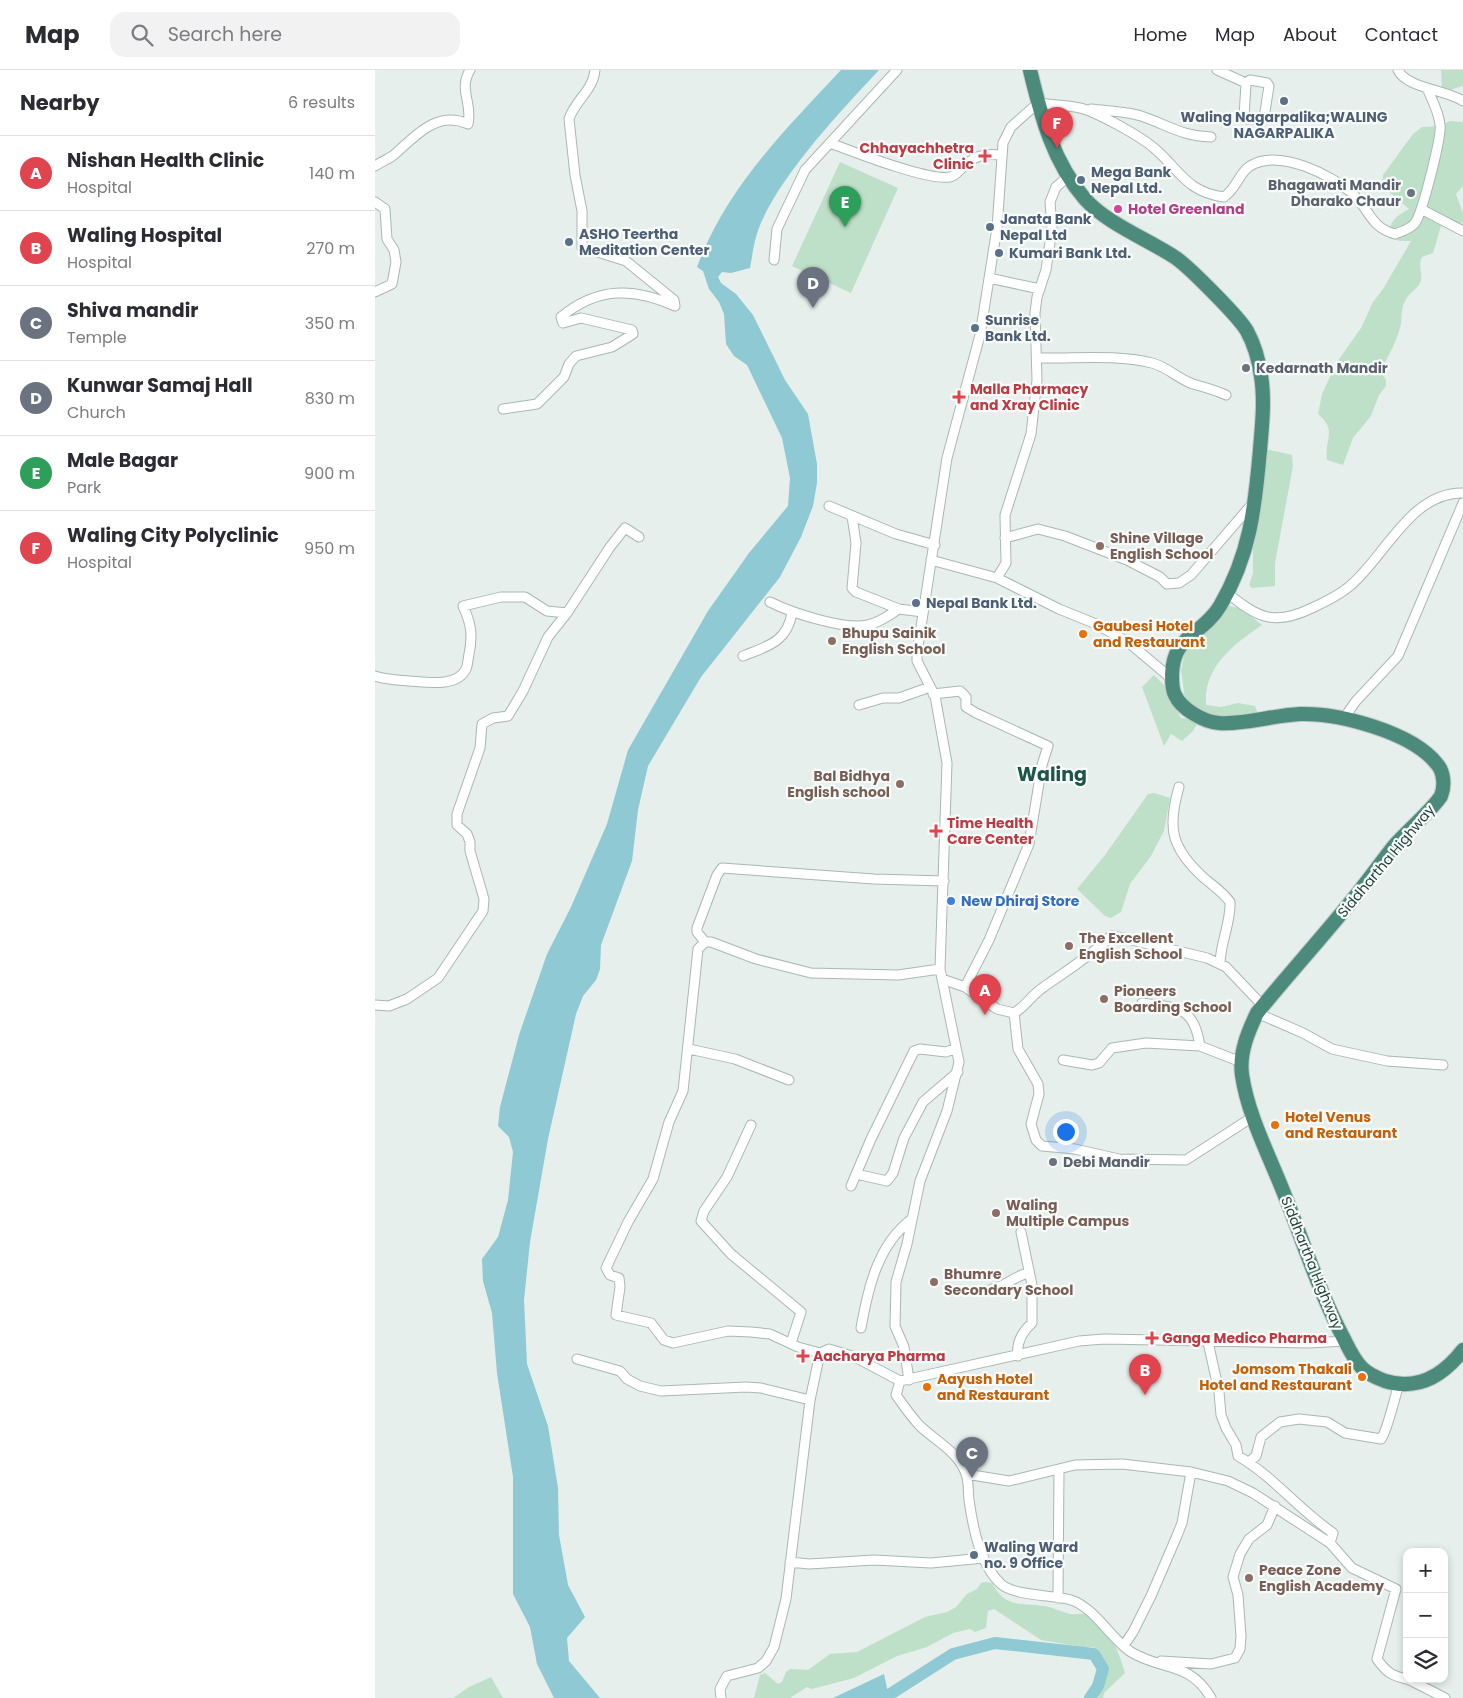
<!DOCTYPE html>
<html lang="en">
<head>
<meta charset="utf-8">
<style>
  :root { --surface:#fff; --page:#f2f2f3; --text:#2b2b33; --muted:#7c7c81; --line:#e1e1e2; --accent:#1a73e8 }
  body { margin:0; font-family:Poppins,sans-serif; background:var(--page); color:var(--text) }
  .controls { position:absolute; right:15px; bottom:15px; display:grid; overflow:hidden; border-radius:10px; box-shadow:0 2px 8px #0003 }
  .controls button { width:45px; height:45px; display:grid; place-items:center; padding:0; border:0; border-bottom:1px solid var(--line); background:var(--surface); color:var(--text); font:25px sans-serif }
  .you { position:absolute; left:690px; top:1061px; width:18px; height:18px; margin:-12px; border:4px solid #fff; border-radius:50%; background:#1a73e8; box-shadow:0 0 0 8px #1a73e833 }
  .badge { display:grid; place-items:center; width:32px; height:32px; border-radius:50%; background:var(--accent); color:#fff; font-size:16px; font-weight:700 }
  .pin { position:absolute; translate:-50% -41px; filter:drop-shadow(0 1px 2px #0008) }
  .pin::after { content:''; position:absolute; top:26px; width:18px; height:15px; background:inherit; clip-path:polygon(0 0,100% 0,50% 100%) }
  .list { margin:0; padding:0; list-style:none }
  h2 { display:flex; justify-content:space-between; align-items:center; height:65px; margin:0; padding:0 20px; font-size:21px }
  h2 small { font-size:16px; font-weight:400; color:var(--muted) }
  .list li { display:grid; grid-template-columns:32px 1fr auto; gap:15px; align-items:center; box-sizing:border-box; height:75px; padding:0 20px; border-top:1px solid var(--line) }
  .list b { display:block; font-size:19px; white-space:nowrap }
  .list p { margin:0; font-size:16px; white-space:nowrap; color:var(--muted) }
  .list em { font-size:16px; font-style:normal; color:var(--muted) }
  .icon { flex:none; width:28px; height:28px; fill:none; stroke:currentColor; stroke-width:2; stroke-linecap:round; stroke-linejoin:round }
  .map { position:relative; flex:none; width:1088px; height:1628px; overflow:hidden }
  header { display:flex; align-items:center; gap:30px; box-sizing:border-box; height:70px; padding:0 25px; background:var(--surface); border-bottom:1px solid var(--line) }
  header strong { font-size:24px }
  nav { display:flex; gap:28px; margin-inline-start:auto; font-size:18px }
  .search { width:350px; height:45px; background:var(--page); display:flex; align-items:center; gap:12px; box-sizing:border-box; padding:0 18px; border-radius:15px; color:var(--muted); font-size:19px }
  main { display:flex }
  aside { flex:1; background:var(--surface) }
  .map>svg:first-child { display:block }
</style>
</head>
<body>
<header>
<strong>Map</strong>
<div class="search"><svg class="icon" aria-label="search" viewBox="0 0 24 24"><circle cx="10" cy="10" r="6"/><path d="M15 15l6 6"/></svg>Search here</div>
<nav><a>Home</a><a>Map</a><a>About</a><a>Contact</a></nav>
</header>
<main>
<aside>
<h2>Nearby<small>6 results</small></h2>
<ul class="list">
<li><span class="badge" style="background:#e0444e">A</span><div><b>Nishan Health Clinic</b><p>Hospital</p></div><em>140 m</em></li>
<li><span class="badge" style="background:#e0444e">B</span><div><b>Waling Hospital</b><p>Hospital</p></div><em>270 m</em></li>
<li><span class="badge" style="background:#6b7280">C</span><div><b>Shiva mandir</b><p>Temple</p></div><em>350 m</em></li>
<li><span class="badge" style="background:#6b7280">D</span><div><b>Kunwar Samaj Hall</b><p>Church</p></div><em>830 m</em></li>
<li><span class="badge" style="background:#2e9e5b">E</span><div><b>Male Bagar</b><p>Park</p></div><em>900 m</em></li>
<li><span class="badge" style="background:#e0444e">F</span><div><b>Waling City Polyclinic</b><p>Hospital</p></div><em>950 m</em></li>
</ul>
</aside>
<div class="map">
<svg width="1088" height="1628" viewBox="0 0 1088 1628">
  <rect width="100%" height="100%" fill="#e6efeb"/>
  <path fill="#bfe0c8" d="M1066,0H1088V16L1072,21L1067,19Z
    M1075,51L1088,52V116L1081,124L1088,143V152L1077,160L1066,156L1058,183L1047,187C1043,195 1047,201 1046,210C1045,218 1033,223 1030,231C1026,238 1027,247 1026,254C1022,271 1013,287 1005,301L1011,310V316L1004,325L996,346L978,368L968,395L952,390C949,368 963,361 943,344L947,324L962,292L986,258L998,232L1008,219L1036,171H1025L1014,168C1014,151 1020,147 1034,139L1007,116L1008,105L1038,64L1047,57L1065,56Z
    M465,92L523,118L476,223L417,196Z
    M890,379L917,385L918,396L900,493V516L877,518L874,515L878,503V475L886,442Z
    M851,535L867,539L887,555C859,574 828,597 831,635L846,637L863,633L880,636L884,647L832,648L810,629L806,600L811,577Z
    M779,605L790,616L806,648L815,649L822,654L818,661L807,671L796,664L789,676L767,617Z
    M779,723L795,728L789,761L776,786L755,814L746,842L736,848L730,846L702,819L730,785L773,724Z
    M611,1512L617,1513C631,1539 644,1532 669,1536C678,1537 686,1542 695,1544C700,1545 705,1543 710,1544C733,1551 744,1582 750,1603L729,1623L728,1628H723L732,1606L730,1595L723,1579L718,1577H707L666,1570L619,1539L613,1541L611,1558L600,1562L595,1559L578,1563L552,1577L522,1586L479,1608L437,1619L432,1617L415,1628H379L385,1605L390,1603L403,1614L407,1612L411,1602L415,1599L433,1600L455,1584L482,1582L550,1547L572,1542L581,1537L592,1524L602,1519L606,1513Z
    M116,1607L128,1628H78L94,1617Z"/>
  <path fill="#8ec9d4" d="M466,0H504C466,41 396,114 381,167C378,177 377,188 375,198L356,203L347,202L343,207L346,213L361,224L378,245L410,310L433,344L442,394V413L438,436L426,467L405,507L326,607L273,696L263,740L257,791L226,875L225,899L221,910L208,926L201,944L173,1069L155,1172L149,1230L152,1294L173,1356L183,1418L184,1465L193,1515L210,1547L192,1568L194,1591L225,1628H179L162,1594L155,1557L138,1524V1407L122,1303L117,1243L108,1211L107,1189L123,1167L133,1130L138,1082L134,1067L123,1056L125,1037L144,965L172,884L196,837L232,754L253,680L333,541L374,483L413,436L415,408L407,368L372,295L359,286L351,274L349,244L344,232L334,219L328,201L322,197C351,118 410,60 466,0Z
    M509,1604L514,1628H458Z"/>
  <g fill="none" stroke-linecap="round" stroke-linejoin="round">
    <path stroke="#8ec9d4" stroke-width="12" d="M509,1628L578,1584L620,1573L719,1584L728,1599L723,1616L715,1628"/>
    <defs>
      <path id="minor" d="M842,0L871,13L875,10L892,13L894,16L889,48L872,49L869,47L871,13
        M1023,0C1031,18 1072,20 1088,31
        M716,39C732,41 751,41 766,46C793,55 806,66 836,67
        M455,73C479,82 553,111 575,107C580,106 583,102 587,98C599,86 609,83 625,85
        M0,96C6,92 14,89 20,84C41,65 63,40 93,54C98,33 83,20 95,0
        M0,132L10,139L12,169L19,180L21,192L17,214L0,222
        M1046,139L1088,161
        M399,190L402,159L430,100L522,0
        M614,208L665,219
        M663,288C701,289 739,284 777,293C793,297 803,309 818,314C829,317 840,320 851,325
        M128,339L162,334L189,307L194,294L201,286L237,277L258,264L257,260L206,248L188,253L186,247C222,217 258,217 300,236L299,230L251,191L207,177V141L200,105L194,49C200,30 218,21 220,0
        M454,436L521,464L560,475
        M477,446L481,473L477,518L481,522L524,539L548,542
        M630,468L663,459L690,466L752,490L785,507L792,514L804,513L816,505L878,433
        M556,490L622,508L684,539L721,554L753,572L797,609
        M622,508L631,493L630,445L656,364L662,310L660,243L662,227L671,200L677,158L675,132L681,117L694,106
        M851,522C882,547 898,557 937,538C950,532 965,525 976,515C1011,485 1036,422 1088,423
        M395,532C417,543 469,560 493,555C504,553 514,545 524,539
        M368,586C393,576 412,572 417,543
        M0,606C12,610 22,610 34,611C50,612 82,618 91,599C93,595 93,588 94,584C98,565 96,553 88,536L126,527H150L172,541L192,543
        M558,624L585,621L591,627V637L601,643L673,676L667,695L654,774L614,870L590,917
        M484,635L508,628H524L555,617
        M969,648L981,631L1023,586L1088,433
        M804,717C792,758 796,778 829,808C837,815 848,822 855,832C856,853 845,873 845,894
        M330,872L322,862V858L342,805L347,798L499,809L569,811
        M567,909L590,917L622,939L639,943L643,979L663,1014L664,1024L656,1054L661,1070L667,1076L700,1079L744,1089L811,1090L879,1046
        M767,933C803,938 819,936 825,976L866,992
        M0,935L14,936L32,929L63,908L108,841L109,829L95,781V772L92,764L82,755V744L105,678L107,654L118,648L133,646L148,621L173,567L192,543L235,477L250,458L264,467
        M639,943C650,937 656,926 666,919C689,902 715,887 736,866H740L832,888L851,897L888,936
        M882,943L928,963L957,979L1012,991L1068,995
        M314,979L360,989L414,1010
        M688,990L717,995L724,993L737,978L771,973L825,976
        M376,1055L352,1107L329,1141L326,1151L356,1184L426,1242L416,1273
        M481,1104L512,1111L518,1103L529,1068L548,1032L583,1002
        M476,1116L496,1069L539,981L545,979L571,982L581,978
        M617,1219C630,1217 639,1206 653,1203
        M486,1258C493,1218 503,1174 537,1149
        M833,1272L844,1322L846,1345L851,1358L861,1375L863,1386C898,1406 924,1440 958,1463L955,1473
        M445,1283L423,1277L395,1264L376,1262L353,1261L298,1273L289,1270L276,1253L241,1245L245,1217L244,1208L235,1205L231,1198L253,1152L278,1109L294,1052L308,1021L323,879L330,872H336L381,889L436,903L523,905L565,899
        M643,1286C641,1272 647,1262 657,1253V1215L646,1162
        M202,1289L245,1301L252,1309L265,1316L286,1321L371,1317L386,1318L435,1330
        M534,1310L529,1277L520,1256L521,1212L532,1174L545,1111L572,1041L584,992L565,899L572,693L560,626L542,591V583L572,388L605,265L622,158L628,73L636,57L663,33C676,35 691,35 705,38C722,42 765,66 779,78C805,100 811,122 849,127C863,117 863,104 875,96C904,78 958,105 980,126C996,143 996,157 1020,164C1027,161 1036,159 1040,153C1047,144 1067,66 1065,55C1064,42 1057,30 1052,18
        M525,1311L521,1325C528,1335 536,1346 544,1355C560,1371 583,1381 591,1404C594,1412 593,1422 594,1430C598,1458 605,1495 626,1514C639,1526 679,1525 696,1530C719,1537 737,1570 756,1582C787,1601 815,1591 836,1628
        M874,1392L881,1386L886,1367L905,1352L924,1349L952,1352L970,1363L1006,1369C1012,1362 1020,1326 1024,1314
        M591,1404L634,1411L700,1395L747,1394L816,1402L853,1411L878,1423L941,1464L955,1473L977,1498L1021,1519L1002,1589C1011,1602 1017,1606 1032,1609
        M415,1492L434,1494L499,1490L556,1493L609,1488
        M683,1528L684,1399
        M749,1575L758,1562L776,1526L801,1468L807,1453L816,1402
        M786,1591L836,1594L860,1588L865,1579L866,1566L863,1525L858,1507L865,1484L874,1469L892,1455L900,1436
        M1033,1609L1070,1628
        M346,1628L345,1619L352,1606L383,1598L391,1591L399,1577L411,1529L435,1330L445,1283L454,1279L480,1287L525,1311L704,1271L729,1269L934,1273L970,1271"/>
      <path id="trunk" d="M655,0C666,46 678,92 710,129C731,153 774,170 801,188C815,198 864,247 872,261C879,274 884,291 886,306C890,330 887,356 885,380C880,438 875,485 845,536C827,566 798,564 797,605C797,611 797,620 800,625C806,639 829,652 844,653C868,655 900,645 925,644C964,643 1037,662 1062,694C1069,702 1070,716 1066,726C1059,738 1030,763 1019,776C1004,795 990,815 974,834C944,871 912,906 882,943C873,962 864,983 867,1005C873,1046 895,1087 910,1126C929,1174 945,1224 969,1269C974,1279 979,1290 987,1298C993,1304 1002,1308 1010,1311C1043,1321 1068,1306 1088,1280"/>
    </defs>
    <use href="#minor" stroke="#a8b8b2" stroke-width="11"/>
    <use href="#trunk" stroke="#c2cac8" stroke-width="16"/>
    <use href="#minor" stroke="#fff" stroke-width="9"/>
    <use href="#trunk" stroke="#4c8a7c" stroke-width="14"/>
  </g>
  <g fill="#5c6f8a" stroke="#f7fbf9" stroke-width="2">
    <circle cx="909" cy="31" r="5"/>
    <circle cx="706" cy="110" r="5"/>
    <circle cx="615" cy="157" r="5"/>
    <circle cx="194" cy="172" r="5"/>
    <circle cx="624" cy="183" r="5"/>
    <circle cx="600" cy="258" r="5"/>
    <circle cx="541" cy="533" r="5"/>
    <circle cx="599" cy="1485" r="5"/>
  </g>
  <g fill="#e0444e" stroke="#f7fbf9" stroke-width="2">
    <path d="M607.5 78.5h5v5h5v5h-5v5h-5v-5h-5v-5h5z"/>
    <path d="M581.5 319.5h5v5h5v5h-5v5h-5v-5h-5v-5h5z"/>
    <path d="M558.5 753.5h5v5h5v5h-5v5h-5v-5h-5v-5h5z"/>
    <path d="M774.5 1260.5h5v5h5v5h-5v5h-5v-5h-5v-5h5z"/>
    <path d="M425.5 1278.5h5v5h5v5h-5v5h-5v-5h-5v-5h5z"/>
  </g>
  <g fill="#6b7280" stroke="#f7fbf9" stroke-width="2">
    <circle cx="1036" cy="123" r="5"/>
    <circle cx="871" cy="298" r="5"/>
    <circle cx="678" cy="1092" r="5"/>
  </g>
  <circle fill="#d1479c" stroke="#f7fbf9" stroke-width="2" cx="743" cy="139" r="5"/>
  <g fill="#8d6e63" stroke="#f7fbf9" stroke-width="2">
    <circle cx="725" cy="476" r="5"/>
    <circle cx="457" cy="571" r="5"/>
    <circle cx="525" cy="714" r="5"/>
    <circle cx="694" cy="876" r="5"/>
    <circle cx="729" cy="929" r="5"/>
    <circle cx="621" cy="1143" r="5"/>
    <circle cx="559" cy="1212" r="5"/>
    <circle cx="874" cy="1508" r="5"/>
  </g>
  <g fill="#e8710a" stroke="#f7fbf9" stroke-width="2">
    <circle cx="708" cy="564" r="5"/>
    <circle cx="900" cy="1055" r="5"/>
    <circle cx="987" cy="1307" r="5"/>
    <circle cx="552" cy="1317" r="5"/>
  </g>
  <circle fill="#3f7fe0" stroke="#f7fbf9" stroke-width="2" cx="576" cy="831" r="5"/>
  <g text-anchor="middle" stroke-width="4.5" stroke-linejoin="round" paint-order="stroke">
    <g font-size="14" font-weight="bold" fill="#4e5e75" stroke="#f7fbf9" text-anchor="start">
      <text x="909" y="52" text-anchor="middle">Waling Nagarpalika;WALING<tspan x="909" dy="16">NAGARPALIKA</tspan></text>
      <text x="716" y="107">Mega Bank<tspan x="716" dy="16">Nepal Ltd.</tspan></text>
      <text x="625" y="154">Janata Bank<tspan x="625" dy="16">Nepal Ltd</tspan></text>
      <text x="204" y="169">ASHO Teertha<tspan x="204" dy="16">Meditation Center</tspan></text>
      <text x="634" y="188">Kumari Bank Ltd.</text>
      <text x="610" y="255">Sunrise<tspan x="610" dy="16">Bank Ltd.</tspan></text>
      <text x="551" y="538">Nepal Bank Ltd.</text>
      <text x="609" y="1482">Waling Ward<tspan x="609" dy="16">no. 9 Office</tspan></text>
    </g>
    <g font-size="14" font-weight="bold" fill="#be3a42" stroke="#f7fbf9" text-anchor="start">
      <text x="599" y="83" text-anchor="end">Chhayachhetra<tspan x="599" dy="16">Clinic</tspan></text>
      <text x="595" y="324">Malla Pharmacy<tspan x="595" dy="16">and Xray Clinic</tspan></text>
      <text x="572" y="758">Time Health<tspan x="572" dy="16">Care Center</tspan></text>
      <text x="787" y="1273">Ganga Medico Pharma</text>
      <text x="438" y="1291">Aacharya Pharma</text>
    </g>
    <g font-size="14" font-weight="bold" fill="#5b616d" stroke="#f7fbf9" text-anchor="start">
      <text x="1026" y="120" text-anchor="end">Bhagawati Mandir<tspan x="1026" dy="16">Dharako Chaur</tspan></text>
      <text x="881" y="303">Kedarnath Mandir</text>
      <text x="688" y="1097">Debi Mandir</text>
    </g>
    <g font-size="14" font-weight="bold" fill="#b23c85" stroke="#f7fbf9" text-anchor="start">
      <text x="753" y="144">Hotel Greenland</text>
    </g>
    <g font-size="14" font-weight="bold" fill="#785e54" stroke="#f7fbf9" text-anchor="start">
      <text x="735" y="473">Shine Village<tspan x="735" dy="16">English School</tspan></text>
      <text x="467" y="568">Bhupu Sainik<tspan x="467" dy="16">English School</tspan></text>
      <text x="515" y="711" text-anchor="end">Bal Bidhya<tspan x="515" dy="16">English school</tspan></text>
      <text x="704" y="873">The Excellent<tspan x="704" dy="16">English School</tspan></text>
      <text x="739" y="926">Pioneers<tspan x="739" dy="16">Boarding School</tspan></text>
      <text x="631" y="1140">Waling<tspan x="631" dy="16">Multiple Campus</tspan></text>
      <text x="569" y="1209">Bhumre<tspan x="569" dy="16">Secondary School</tspan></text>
      <text x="884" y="1505">Peace Zone<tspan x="884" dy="16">English Academy</tspan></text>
    </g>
    <g font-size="14" font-weight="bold" fill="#c56008" stroke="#f7fbf9" text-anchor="start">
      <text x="718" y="561">Gaubesi Hotel<tspan x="718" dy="16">and Restaurant</tspan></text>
      <text x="910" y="1052">Hotel Venus<tspan x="910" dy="16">and Restaurant</tspan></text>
      <text x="977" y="1304" text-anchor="end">Jomsom Thakali<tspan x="977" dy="16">Hotel and Restaurant</tspan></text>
      <text x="562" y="1314">Aayush Hotel<tspan x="562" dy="16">and Restaurant</tspan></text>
    </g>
    <g font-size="14" fill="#24423a" stroke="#f7fbf9">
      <text transform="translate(1011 791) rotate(-50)" y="5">Siddhartha Highway</text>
      <text transform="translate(937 1193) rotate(68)" y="5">Siddhartha Highway</text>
    </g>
    <g font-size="14" font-weight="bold" fill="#366cbe" stroke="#f7fbf9" text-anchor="start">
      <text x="586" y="836">New Dhiraj Store</text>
    </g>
    <g font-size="19" font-weight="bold" fill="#1f5548" stroke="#f7fbf9">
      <text x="677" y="711">Waling</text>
    </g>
  </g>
</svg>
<div class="controls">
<button>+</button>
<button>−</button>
<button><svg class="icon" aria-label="layers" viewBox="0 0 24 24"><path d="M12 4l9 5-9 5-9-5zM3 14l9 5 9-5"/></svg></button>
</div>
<div class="you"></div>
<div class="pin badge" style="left:610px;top:945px;background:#e0444e">A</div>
<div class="pin badge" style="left:770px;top:1325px;background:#e0444e">B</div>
<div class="pin badge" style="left:597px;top:1408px;background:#6b7280">C</div>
<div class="pin badge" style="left:438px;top:238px;background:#6b7280">D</div>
<div class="pin badge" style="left:470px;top:157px;background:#2e9e5b">E</div>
<div class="pin badge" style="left:682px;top:78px;background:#e0444e">F</div>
</div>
</main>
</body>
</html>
